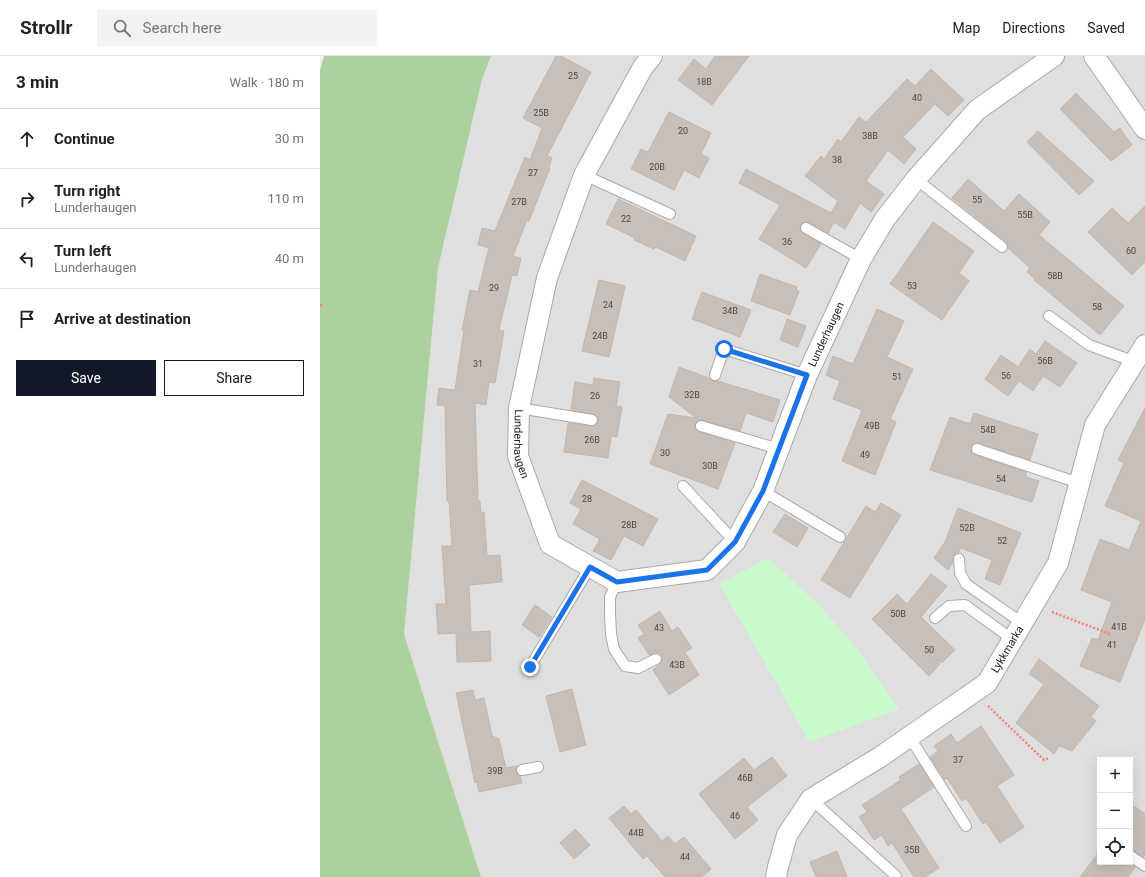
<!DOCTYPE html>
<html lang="en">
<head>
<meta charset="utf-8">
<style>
  :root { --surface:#fff; --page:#f2f2f2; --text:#222; --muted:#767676; --line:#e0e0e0; --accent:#111827 }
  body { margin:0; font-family:Roboto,sans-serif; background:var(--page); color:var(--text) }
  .controls { position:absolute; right:12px; bottom:12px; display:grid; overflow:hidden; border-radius:0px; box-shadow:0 4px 16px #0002 }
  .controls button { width:36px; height:36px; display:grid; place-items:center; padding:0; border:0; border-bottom:1px solid var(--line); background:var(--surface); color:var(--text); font:20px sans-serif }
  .stop { position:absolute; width:12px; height:12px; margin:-9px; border:3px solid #1a73e8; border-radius:50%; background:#fff }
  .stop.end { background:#1a73e8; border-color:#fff; box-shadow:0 1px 4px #0008 }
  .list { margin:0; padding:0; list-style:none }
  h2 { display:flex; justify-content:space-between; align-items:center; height:52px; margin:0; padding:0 16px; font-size:17px }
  h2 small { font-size:13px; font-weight:400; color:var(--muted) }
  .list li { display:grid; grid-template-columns:26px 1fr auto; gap:12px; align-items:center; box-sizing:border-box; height:60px; padding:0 16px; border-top:1px solid var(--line) }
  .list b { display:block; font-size:15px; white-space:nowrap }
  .list p { margin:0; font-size:13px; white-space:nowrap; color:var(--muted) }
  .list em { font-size:13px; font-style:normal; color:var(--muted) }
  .actions { display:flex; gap:8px; padding:12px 16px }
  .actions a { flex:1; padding:9px 0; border:1px solid var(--accent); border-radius:0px; text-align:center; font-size:14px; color:var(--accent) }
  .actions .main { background:var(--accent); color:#fff }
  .icon { flex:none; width:22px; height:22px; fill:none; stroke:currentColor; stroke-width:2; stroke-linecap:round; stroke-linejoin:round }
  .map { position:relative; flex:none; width:825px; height:821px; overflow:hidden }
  header { display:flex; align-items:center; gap:24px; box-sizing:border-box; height:56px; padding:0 20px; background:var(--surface); border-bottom:1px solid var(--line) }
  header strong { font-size:19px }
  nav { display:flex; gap:22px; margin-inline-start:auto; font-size:14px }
  .search { width:280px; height:36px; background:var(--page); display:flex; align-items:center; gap:10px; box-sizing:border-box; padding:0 14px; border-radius:0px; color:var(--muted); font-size:15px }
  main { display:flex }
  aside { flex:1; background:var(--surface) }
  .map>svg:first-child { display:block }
</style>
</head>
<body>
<header>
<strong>Strollr</strong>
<div class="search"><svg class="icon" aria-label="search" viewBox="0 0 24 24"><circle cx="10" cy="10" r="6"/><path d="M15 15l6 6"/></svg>Search here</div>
<nav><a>Map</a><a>Directions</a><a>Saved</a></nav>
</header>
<main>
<aside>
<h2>3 min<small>Walk · 180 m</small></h2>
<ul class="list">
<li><svg class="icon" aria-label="ahead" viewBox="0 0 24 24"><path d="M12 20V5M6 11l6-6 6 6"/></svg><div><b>Continue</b></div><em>30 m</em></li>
<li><svg class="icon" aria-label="right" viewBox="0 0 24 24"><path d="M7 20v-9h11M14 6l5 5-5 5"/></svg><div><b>Turn right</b><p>Lunderhaugen</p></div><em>110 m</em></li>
<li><svg class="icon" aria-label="left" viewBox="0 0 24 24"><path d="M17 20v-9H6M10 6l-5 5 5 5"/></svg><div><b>Turn left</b><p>Lunderhaugen</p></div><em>40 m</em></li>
<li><svg class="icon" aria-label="arrive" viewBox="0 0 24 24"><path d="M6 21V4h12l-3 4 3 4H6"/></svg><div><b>Arrive at destination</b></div></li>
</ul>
<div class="actions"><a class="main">Save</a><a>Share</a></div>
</aside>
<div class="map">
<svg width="825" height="821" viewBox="0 0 825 821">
  <rect width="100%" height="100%" fill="#f2efe9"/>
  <path fill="#e0dfdf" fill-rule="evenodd" d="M171,0H825V821H161L84,578L118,212L162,24ZM780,704H810V806H780Z"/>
  <path fill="#add19e" d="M4,0H171L162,24L118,212L84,578L161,821H0V14Z"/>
  <path fill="#c8facc" d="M448,502L500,550L538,594L579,653L489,686L457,628L399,528Z"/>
  <path fill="#c7bfb8" stroke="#c4b6ab" d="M236,0H241L271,16L227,100L232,102L229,111L230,112L209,165L207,164L193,200L201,202L197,220L192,219L179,274L184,275L175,327L169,326L166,349L155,347L158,445H160L161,457L164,456L167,500L180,499L182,526L149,529L151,576L170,575L171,605L137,606L136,577L118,578L116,548H126L122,490H132L129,445H127L125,350L117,349L119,332L135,334L144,274H142L150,234L158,236L169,192L158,189L162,172L175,175L205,101L210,104L222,72L203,62Z
    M395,0H429L392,49L358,24L374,3L386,13Z
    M611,13L644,44L628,60L615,48L583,81L596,93L584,108L568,94L546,125L564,138L551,156L540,147L525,173L514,166L508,177L489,166L482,167L480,172L481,176L501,188L486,212L439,183L460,149L419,127L426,113L511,157L518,145L485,120L501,100L504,103L518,83L521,86L539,61L546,66L587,23L595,30Z
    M756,37L794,76L800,72L812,89L791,105L740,53Z
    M349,56L391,77L381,98L389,102L379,122L364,114L354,134L311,113L321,93L328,96Z
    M718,75L774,125L759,139L707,86Z
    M648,123L684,155L699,138L730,166L719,179L804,250L780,279L714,224L715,223L707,216L710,212L688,192L686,186L632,142Z
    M298,143L376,180L365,205L336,191L334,193L314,184L315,182L286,168Z
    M825,150V206L812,219L768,176L792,152L808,167Z
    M613,166L654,195L639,217L649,225L622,264L570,228Z
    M440,218L477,231L476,234L479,235L470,259L431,245Z
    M279,224L305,230L289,301L262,295Z
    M382,236L431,254L420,281L372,263Z
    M557,253L584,265L567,301L593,313L570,363L576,366L555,419L522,405L542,354L513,343L520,325L506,319L513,300L533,308Z
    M467,263L486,270L478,291L460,284Z
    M725,285L757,307L740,331L723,320L713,335L699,325L688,340L665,323L681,299L698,311L710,293L716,298Z
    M359,311L389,322L393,325H398L460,344L453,366L426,357L420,375L383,364L376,366L375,372L379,376L415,387L398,433L330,408L348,358L376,362L349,341Z
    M274,322L300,326L296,350L302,351L297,381L291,380L288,402L244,396L248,367L271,370H275L278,365V361L273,358L251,354L255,326L273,329Z
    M825,352V563L800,626L760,610L772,582L778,584L792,546L761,534L780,483L809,494L821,465L785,450L804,407L798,404Z
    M654,357L718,378L710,404L659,387L653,388L651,391V395L655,399L706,416V421L719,425L712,446L610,414L630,361L650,368Z
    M262,424L338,463L323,490L304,480L291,504L273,495L280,483L253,468L261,453L250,447Z
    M561,447L581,459L530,542L501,524L546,450L555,456Z
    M638,452L701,477L680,529L665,523L672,504L641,492L638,497L633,500V506L628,514L614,502L625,486Z
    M465,458L488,472L477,491L453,476Z
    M611,518L627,530L601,561L635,594L622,607L615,602L620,608L609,620L552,563L577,538L587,548Z
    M215,549L232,561L219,581L202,569Z
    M340,555L352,575L358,571L372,592L365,596L379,619L349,639L333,614L342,606V600L336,597L329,599L318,582L324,578L318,569Z
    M719,603L779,650L771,661L776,665L752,695L739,690L734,698L696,667L724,628L709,618Z
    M252,633L266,689L240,696L226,640Z
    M153,634L155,644L164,642L172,680L179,683L186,712L197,710L196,716L200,720L202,727L159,736L157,726L155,727L136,637Z
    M661,670L694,719L677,730L704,771L680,787L666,766L663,768L646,742L642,745L627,722L625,724L610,701L618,695L614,690L631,678L637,687Z
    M452,701L467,720L427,751L438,764L415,783L379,738L424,702L434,714Z
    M599,708L614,731L581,753L619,812L605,821H594L572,787L568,790L562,779L554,784L539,761L547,756L542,749L581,724L579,721Z
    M304,750L311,758L316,754L342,785L348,780L355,788L364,781L391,813L382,821H345L327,800L323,803L289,762Z
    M814,750L825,758V799L823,801L815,795L810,794V755Z
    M255,773L270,789L254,803L240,787Z
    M517,795L527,821H496L490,806Z
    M780,795V806H808L815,811L808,821H760Z"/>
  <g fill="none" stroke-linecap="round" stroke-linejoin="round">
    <defs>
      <path id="service" d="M264,119L350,158
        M596,123L682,191
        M486,172L541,203
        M729,260L769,289L815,306
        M395,319L404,293L487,319
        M199,352L272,364
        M381,370L459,393
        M657,393L759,427
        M363,430L415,486
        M443,435L520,481
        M639,503L640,517L646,528L702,567
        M297,526L290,541V557L291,578L294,593L305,610L318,612L336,603
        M615,562L629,550L645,549L692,583
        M210,611L270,511
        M589,680L646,770
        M202,714L218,711
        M491,743L576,820
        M811,800L825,810"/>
      <g id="minor">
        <path id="s1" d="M332,0L323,11L264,119L227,222L199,352L198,400L230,488L297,526L387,514L415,486L443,435L487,319L541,203L565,163L596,123L657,54L734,0"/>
        <path d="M774,0L825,73"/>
        <path id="s2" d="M456,821L458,811L467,779L491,743L560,701L667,627L738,507L775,369L825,289"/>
      </g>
    </defs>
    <use href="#service" stroke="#a9a9a9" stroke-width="12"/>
    <use href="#minor" stroke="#a9a9a9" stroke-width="22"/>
    <path stroke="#fa8072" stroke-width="2.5" stroke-dasharray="2 2" stroke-linecap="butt" d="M0,249H4
      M732,556L790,578
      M668,650L724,704L729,702"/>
    <use href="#service" stroke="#fff" stroke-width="10"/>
    <use href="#minor" stroke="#fff" stroke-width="20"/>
  </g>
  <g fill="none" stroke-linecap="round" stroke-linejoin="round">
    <path stroke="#1a73e8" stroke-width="5" d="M210,611L270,511L297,526L387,514L415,486L443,435L487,319L404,293"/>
  </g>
  <g text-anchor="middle" stroke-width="3" stroke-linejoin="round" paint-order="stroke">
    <g font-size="9" fill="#4b4948">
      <text x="253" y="23">25</text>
      <text x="384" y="29">18B</text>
      <text x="597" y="45">40</text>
      <text x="221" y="60">25B</text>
      <text x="363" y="78">20</text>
      <text x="550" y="83">38B</text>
      <text x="517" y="107">38</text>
      <text x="337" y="114">20B</text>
      <text x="213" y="120">27</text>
      <text x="657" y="147">55</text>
      <text x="199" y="149">27B</text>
      <text x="705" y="162">55B</text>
      <text x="306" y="166">22</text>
      <text x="467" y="189">36</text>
      <text x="811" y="198">60</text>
      <text x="735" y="223">58B</text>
      <text x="592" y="233">53</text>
      <text x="174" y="235">29</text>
      <text x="288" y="252">24</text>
      <text x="777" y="254">58</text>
      <text x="410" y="258">34B</text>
      <text x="280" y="283">24B</text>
      <text x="725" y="308">56B</text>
      <text x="158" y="311">31</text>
      <text x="686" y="323">56</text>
      <text x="577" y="324">51</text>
      <text x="372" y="342">32B</text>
      <text x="275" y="343">26</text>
      <text x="552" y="373">49B</text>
      <text x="668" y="377">54B</text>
      <text x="272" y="387">26B</text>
      <text x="345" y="400">30</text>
      <text x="545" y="402">49</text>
      <text x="390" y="413">30B</text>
      <text x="681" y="426">54</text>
      <text x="267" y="446">28</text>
      <text x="309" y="472">28B</text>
      <text x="647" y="475">52B</text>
      <text x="682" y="488">52</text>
      <text x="578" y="561">50B</text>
      <text x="799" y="574">41B</text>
      <text x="339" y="575">43</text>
      <text x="792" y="592">41</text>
      <text x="609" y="597">50</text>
      <text x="357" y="612">43B</text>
      <text x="638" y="707">37</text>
      <text x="175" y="718">39B</text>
      <text x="425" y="725">46B</text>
      <text x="415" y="763">46</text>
      <text x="316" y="780">44B</text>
      <text x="592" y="797">35B</text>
      <text x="365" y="804">44</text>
    </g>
    <g font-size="11" fill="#222" stroke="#fff">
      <text dy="4" stroke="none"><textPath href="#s1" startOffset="956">Lunderhaugen</textPath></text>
      <text dy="4" stroke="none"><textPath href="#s1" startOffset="416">Lunderhaugen</textPath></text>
      <text dy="4" stroke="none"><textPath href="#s2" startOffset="337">Lykkmarka</textPath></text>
    </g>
  </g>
</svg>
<div class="controls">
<button>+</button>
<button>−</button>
<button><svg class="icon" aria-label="locate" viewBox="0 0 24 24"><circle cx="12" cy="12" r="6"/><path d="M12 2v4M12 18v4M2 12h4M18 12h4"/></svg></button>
</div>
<div class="stop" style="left:404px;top:293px"></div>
<div class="stop end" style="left:210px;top:611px"></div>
</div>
</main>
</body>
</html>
